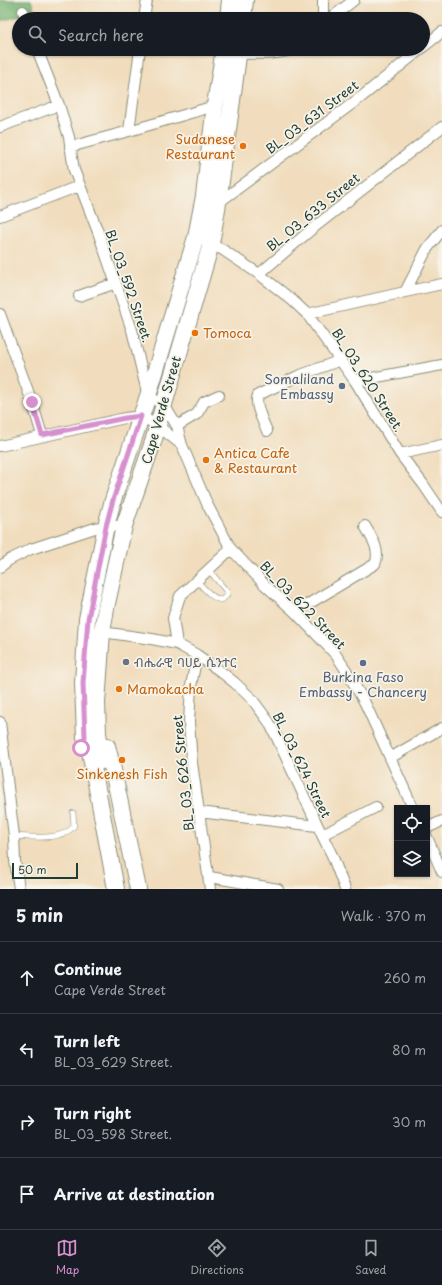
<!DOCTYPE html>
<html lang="en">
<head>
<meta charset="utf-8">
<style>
  :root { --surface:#171b24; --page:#242831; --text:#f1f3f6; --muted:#9ea1a6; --line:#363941; --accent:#d690ce }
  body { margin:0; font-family:"Playpen Sans","Noto Sans Ethiopic",sans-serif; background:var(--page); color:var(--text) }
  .controls { position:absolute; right:12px; bottom:12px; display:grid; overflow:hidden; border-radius:0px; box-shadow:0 1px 3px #0004 }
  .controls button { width:36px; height:36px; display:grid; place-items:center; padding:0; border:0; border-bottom:1px solid var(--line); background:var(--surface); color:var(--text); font:20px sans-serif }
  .scale { position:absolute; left:12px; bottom:10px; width:66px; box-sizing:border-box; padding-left:4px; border:2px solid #1f3d34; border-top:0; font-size:11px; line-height:14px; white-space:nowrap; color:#1f3d34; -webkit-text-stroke:3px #f7f3e8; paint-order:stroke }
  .stop { position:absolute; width:12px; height:12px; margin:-9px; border:3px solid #d690ce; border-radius:50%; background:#fff }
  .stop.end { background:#d690ce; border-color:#fff; box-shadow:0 1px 4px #0008 }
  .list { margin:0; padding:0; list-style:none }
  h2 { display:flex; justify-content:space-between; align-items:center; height:52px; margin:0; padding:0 16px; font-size:17px }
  h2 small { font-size:13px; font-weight:400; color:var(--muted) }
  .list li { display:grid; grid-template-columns:26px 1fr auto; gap:12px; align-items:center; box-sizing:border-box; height:72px; padding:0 16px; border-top:1px solid var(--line) }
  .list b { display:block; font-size:15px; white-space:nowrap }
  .list p { margin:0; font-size:13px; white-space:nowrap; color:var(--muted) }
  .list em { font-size:13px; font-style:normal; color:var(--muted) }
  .icon { flex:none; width:22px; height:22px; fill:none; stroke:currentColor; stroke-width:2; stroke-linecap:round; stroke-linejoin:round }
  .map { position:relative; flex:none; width:442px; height:889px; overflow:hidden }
  .search { position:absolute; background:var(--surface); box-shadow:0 1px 3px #0004; left:12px; right:12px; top:12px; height:44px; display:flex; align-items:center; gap:10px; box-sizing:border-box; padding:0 14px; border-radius:22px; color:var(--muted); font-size:15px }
  .sheet { height:340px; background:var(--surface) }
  nav { display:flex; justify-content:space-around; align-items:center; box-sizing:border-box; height:56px; border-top:1px solid var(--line); background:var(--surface); font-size:11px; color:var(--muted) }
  nav a { display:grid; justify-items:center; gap:2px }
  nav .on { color:var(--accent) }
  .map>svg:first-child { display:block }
</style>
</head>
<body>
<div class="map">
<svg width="442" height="889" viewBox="0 0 442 889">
  <rect width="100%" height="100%" fill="#f7f3e8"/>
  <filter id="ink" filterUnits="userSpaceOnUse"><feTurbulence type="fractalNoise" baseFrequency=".025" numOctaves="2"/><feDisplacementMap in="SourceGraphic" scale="8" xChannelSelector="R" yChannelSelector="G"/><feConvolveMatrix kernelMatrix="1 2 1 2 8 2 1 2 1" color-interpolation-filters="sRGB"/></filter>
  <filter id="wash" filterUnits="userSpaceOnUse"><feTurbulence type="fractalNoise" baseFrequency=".012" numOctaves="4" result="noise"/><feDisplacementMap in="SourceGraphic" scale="16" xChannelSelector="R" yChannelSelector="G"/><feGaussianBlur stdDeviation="0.9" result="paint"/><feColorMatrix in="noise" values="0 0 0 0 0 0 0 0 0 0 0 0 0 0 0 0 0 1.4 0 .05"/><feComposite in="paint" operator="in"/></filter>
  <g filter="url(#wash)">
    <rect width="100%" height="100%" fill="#f1ddbd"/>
    <path fill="#77b373" stroke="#4b7854" d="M0,0H31L35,12L0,21Z"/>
  </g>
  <g filter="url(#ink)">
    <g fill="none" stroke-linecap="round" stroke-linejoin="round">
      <defs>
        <path id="service" d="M196,580C202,586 213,600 222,600L227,595V592L208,569
          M14,836C32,837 62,841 74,826L73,813"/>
        <path id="minor" d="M23,11L26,19
          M144,19L147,0
          M323,19V0
          M330,19L354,0
          M423,47L442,32
          M37,49L59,105L69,137L74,170L98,232L132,330L148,396L164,405L177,426L182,445L208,506L231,549L265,585L295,612L320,638L336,655L346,670L365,703L413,808
          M239,54C255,53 277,56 293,49
          M0,127L59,105
          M129,131L140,49
          M70,147L129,131L218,105
          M218,203L360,98L421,49
          M0,216L79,186
          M206,242L223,250L259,274L292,300L307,314L355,381L400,454L423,484L442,512
          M259,274L312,229L442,127
          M405,292L427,249L442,230
          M79,296L116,283
          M0,314L32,402L42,435
          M307,314L405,292L442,284
          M355,381L442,365
          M177,426L197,414L204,402L219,395
          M267,431C263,421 254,405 258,395L298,376L341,360
          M0,446L125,418L141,416L158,426L182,445
          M400,454L442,445
          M0,567L9,560L31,549L95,528L106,526H124
          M295,612L375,564C381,551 372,538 365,526
          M102,632L152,639L177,644L197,655L220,671L235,683L252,699L269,722L277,738L322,835L332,855L345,889
          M177,644L173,618L180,596L231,549
          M197,655L191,686L189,722L192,763L210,889
          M0,722L14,836L15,861L19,889
          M390,758L442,728
          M199,812L317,826
          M427,828L442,821
          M322,835L376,807
          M427,837L442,872
          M210,877L278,889"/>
        <path id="primary" d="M228,19L230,0
          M243,19L245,0
          M107,746L113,770L138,889
          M102,761L98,733L97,703L102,632L106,608L124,526L153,442L211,244L218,203L239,49
          M116,889L89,746L85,737L83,683L87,619L106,526L113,500L148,396L196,237L204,196L215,105L224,49"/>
      </defs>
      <use href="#service" stroke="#888d78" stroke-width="6"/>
      <use href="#minor" stroke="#888d78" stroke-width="12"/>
      <use href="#primary" stroke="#888d78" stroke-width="18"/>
      <use href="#service" stroke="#fff" stroke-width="5"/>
      <use href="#minor" stroke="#fff" stroke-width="10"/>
      <use href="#primary" stroke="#fff" stroke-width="16"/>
    </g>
  </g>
  <g fill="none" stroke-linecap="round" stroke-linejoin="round" filter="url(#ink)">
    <path stroke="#d690ce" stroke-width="5" d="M32,402L42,435L125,418L141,416L113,500L106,526L88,619L83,683L85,737L81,748"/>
  </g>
  <g fill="#e8710a" stroke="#f7f3e8" stroke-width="1.5">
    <circle cx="243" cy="146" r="4"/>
    <circle cx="195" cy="333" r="4"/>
    <circle cx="206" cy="460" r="4"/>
    <circle cx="119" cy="689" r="4"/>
    <circle cx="122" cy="760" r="4"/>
  </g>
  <g fill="#5c6f8a" stroke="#f7f3e8" stroke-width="1.5">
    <circle cx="342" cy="386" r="4"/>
    <circle cx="363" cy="663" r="4"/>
  </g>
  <circle fill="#6b7280" stroke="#f7f3e8" stroke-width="1.5" cx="126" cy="662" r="4"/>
  <g text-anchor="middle" stroke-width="3.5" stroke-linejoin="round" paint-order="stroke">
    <g font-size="13" fill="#1f3d34" stroke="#f7f3e8">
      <text transform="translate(312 117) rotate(-37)" y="5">BL_03_631 Street</text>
      <text transform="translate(313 212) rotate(-39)" y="5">BL_03_633 Street</text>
      <text transform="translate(129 286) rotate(71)" y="5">BL_03_592 Street.</text>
      <text transform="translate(368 380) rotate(57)" y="5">BL_03_620 Street.</text>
      <text transform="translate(161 410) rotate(-74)" y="5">Cape Verde Street</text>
      <text transform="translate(303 605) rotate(46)" y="5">BL_03_622 Street</text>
      <text transform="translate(302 765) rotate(64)" y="5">BL_03_624 Street</text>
      <text transform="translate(183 773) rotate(-96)" y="5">BL_03_626 Street</text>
    </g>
    <g font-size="13" fill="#c56008" stroke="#f7f3e8" text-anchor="start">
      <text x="235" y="144" text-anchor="end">Sudanese<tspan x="235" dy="15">Restaurant</tspan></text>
      <text x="203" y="338">Tomoca</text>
      <text x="214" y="458">Antica Cafe<tspan x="214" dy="15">&amp; Restaurant</tspan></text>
      <text x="127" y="694">Mamokacha</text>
      <text x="122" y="779" text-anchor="middle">Sinkenesh Fish</text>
    </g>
    <g font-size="13" fill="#4e5e75" stroke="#f7f3e8" text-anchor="end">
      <text x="334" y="384">Somaliland<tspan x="334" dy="15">Embassy</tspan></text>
      <text x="363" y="682" text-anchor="middle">Burkina Faso<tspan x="363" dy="15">Embassy - Chancery</tspan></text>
    </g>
    <g font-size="13" fill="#5b616d" stroke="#f7f3e8" text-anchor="start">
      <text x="134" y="667">ብሔራዊ ባሀይ ሴንተር</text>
    </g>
  </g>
</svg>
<div class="controls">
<button><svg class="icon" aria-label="locate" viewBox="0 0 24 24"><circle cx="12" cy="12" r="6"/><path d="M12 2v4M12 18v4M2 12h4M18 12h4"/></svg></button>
<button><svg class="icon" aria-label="layers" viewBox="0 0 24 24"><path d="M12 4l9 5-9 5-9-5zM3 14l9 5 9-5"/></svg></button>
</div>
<div class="scale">50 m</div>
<div class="stop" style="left:81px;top:748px"></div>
<div class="stop end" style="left:32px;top:402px"></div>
<div class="search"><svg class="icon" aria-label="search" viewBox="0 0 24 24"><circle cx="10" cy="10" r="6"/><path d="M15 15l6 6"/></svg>Search here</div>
</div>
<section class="sheet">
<h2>5 min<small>Walk · 370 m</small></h2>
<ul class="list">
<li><svg class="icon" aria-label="ahead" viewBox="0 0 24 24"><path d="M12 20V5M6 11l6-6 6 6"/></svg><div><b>Continue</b><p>Cape Verde Street</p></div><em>260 m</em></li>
<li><svg class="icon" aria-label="left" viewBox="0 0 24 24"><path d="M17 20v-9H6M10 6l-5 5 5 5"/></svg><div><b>Turn left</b><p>BL_03_629 Street.</p></div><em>80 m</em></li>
<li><svg class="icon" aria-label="right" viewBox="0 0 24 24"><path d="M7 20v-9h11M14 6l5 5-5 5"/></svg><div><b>Turn right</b><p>BL_03_598 Street.</p></div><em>30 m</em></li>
<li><svg class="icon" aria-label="arrive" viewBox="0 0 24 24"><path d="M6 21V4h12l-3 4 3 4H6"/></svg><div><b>Arrive at destination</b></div></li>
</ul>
</section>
<nav>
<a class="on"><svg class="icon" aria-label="map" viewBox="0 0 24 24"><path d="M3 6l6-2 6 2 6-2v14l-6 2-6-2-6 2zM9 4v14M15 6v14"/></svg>Map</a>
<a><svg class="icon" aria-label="directions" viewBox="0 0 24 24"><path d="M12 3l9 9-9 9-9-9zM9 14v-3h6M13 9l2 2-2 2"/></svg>Directions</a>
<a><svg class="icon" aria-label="saved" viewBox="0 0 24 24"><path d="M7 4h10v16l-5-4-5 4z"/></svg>Saved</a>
</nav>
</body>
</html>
